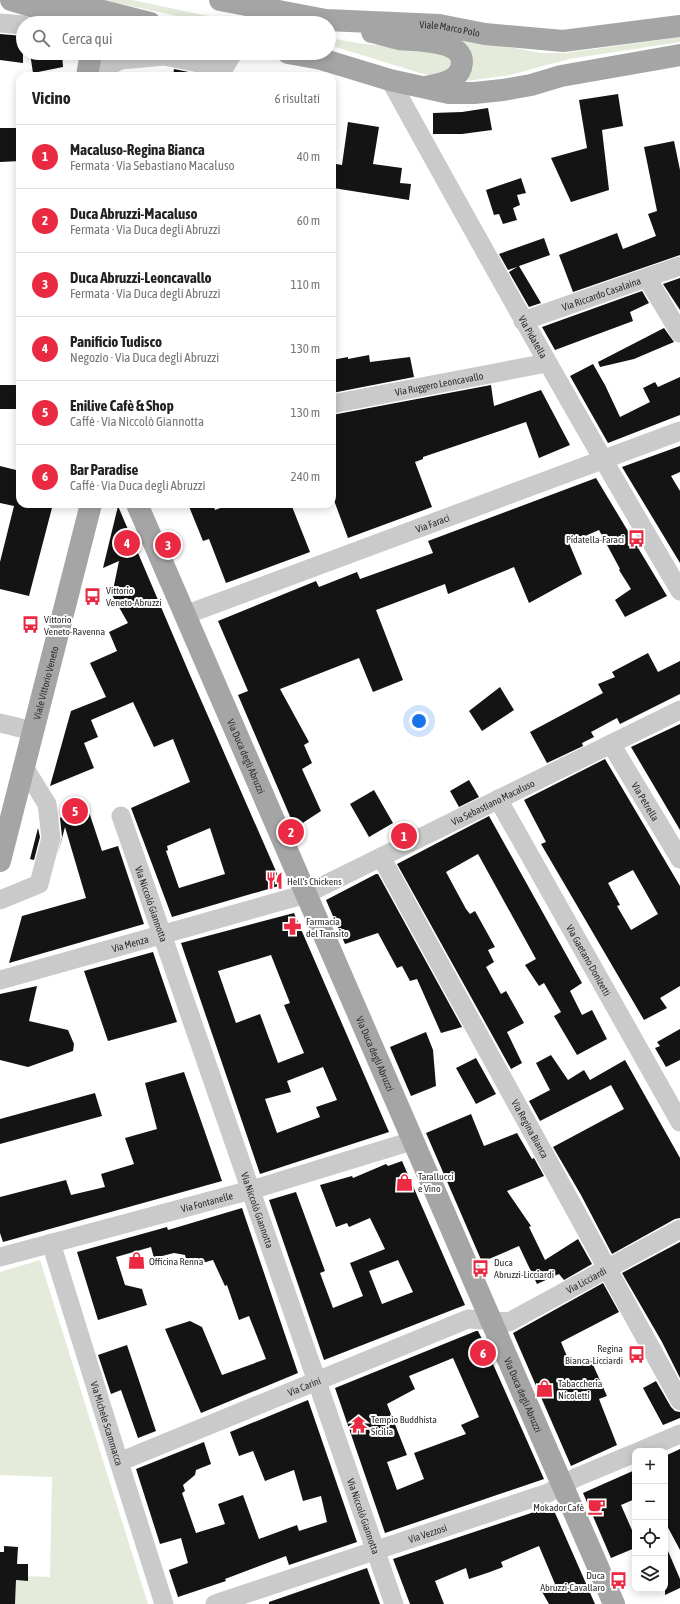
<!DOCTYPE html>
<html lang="it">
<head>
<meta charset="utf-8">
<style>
  :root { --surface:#fff; --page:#f6f6f6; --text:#222; --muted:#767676; --line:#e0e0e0; --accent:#ea2a42 }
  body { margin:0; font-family:"Asap Condensed",sans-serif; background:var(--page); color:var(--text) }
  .controls { position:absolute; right:12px; bottom:12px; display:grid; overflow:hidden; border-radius:8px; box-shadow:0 2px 10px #0003 }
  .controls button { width:36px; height:36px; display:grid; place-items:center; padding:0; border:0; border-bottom:1px solid var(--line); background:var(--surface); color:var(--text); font:20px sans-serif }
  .you { position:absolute; left:419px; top:721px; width:14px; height:14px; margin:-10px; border:3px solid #fff; border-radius:50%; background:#1a73e8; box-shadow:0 0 0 6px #1a73e833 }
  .badge { display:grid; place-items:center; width:26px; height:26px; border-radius:50%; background:var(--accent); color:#fff; font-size:13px; font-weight:700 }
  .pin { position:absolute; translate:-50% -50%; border:2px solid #fff; box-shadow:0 1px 4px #0006 }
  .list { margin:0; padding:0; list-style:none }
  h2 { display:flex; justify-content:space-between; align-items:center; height:52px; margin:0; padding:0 16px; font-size:17px }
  h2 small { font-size:13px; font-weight:400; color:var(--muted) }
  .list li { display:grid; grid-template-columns:26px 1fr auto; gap:12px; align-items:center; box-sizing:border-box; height:64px; padding:0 16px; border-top:1px solid var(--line) }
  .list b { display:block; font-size:15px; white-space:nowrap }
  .list p { margin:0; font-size:13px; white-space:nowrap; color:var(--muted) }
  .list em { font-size:13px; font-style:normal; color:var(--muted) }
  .icon { flex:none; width:22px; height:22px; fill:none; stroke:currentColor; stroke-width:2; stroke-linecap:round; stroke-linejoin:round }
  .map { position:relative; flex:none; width:680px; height:1604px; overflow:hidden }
  .search { position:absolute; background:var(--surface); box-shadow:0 2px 10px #0003; left:16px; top:16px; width:320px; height:44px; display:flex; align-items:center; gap:10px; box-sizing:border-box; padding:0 14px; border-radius:22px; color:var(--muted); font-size:15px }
  .panel { position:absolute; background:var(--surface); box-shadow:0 2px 10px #0003; left:16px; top:72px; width:320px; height:436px; border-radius:12px }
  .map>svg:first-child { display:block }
</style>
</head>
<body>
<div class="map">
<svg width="680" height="1604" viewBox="0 0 680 1604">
  <rect width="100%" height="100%" fill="#fff"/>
  <path fill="#e4ebda" d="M103,0H132L241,23H210Z
    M455,37L541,53H566L680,37V42L569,59L510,75L467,81L469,70Z
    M329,38L364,44L439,51L453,60L447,71L429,75L420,73L329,45Z
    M40,1260L148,1604H15L16,1580L27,1581L28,1576L50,1577L52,1477L0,1475V1272Z"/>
  <path fill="#141414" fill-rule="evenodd" d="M0,34L23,36V63L0,60Z
    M30,53H62L63,67L33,73Z
    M174,69L208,76H173Z
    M618,94L623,126L602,130L609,190L571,202L551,158L587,148L579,100Z
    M488,108L492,130L462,134H433V113L462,112Z
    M348,122L379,127L373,164L402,168L400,183L411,184L409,200L333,188L336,164L342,165Z
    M0,128H20V161L0,162Z
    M674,141L680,170V255L573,292L559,255L617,233L623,249L656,236L648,214L657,211L644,147Z
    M521,178L526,193L517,195L520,205L513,208L517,220L503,224L499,214L494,215L486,190Z
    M544,238L550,255L519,266L541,303L529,307L509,272L517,267L508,270L499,254Z
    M680,278V310L663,284Z
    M642,291L649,303L630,312L633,321L555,350L542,327Z
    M664,328L674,342L634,359L600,367L598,362Z
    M369,355L370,362L410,357L414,377L332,393V360L348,357V359Z
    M593,364L605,385L620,417L650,402L643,388L655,382L658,387L680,377V415L608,443L570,376Z
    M0,385H20V409H0Z
    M491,385L494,406L541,390L570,445L539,458L526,422L423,457V459L415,462L432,507L348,538L332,495V415Z
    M680,446V472L671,476L680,491V563L622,467Z
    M0,466L20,471V504H53L29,596L0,589V562L14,506L0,503Z
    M596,478L667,596L625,617L615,600L631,589L619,570L620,569L599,530L569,543L582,574L529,603L514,567L448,594L445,584L376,610L403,680L373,692L359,658L280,689L309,742L304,745L312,763L302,769L321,811L295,828L238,695L248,691L218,621L316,581L319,587L357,572L360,579L433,553L428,541Z
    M188,504H213L215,510L231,504H291L310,552L226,583L209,539L203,541Z
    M118,506L190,675L282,885L172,917L131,808L190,782L173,739L154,747L133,702L91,720L98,737L84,743L94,768L50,786L71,711L106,697L90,663L117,651L109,632L128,623L112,595L119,561L103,568ZM210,828L225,874L179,888L166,851L168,850L167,846Z
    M648,653L658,672L680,661V694L620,724L617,718L591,732L594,737L582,743L583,746L547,763L530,732L603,693L598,684L615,677L612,672Z
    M500,687L514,710L482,731L469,711Z
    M680,724V830L631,747Z
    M605,759L680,886V986L660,998L667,1008L644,1020L541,844L546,842L524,800ZM633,870L658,914L631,930L617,906L620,905L608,883Z
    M469,780L479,797L459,807L450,791Z
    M374,790L393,823L369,837L350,804Z
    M85,800L102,851L118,846L144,924L9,963L22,916L86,898L65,827L57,857L62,837L60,818L67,814L64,807Z
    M489,816L582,983L570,991L582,1015L592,1010L607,1039L577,1055L554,1016L561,1012L544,983L539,986L525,965L536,959L478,854L446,872L466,909L470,914L475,911L495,947L488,950L494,962L486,967L501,994L506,991L524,1023L507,1032L522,1063L511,1069L397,864Z
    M38,828L40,837L34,860L30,859Z
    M376,874H378L462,1027L441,1033L417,979L410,981L402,966L397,968L378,933L345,944L326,900Z
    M294,913L389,1132L260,1174L181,943ZM271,955L290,1003L284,1005L304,1053L278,1063L260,1014L236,1023L218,971ZM323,1067L337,1100L316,1107L320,1117L277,1133L265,1099L291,1092L287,1081Z
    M153,952L177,1022L108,1041L84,971Z
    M37,986L29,1021L68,1030L74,1044L73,1051L28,1067L0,1060V994Z
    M680,1029V1060L666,1067L655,1048L660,1046L657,1042Z
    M426,1032L433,1050L436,1086L411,1096L390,1047Z
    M551,1055L568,1080L584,1070L590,1080L625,1060L680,1158V1218L675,1219L612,1254L581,1195L553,1147L624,1109L611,1085L540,1121L529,1101L550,1090L536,1063Z
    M476,1058L496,1094L476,1104L456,1068Z
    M184,1072L222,1181L3,1242L0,1233V1197L66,1180L71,1195L105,1187L101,1174L134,1164L125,1138L157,1129L145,1083Z
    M95,1093L102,1116L0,1144V1119Z
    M471,1114L484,1146L517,1133L532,1159L534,1158L544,1176L507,1191L531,1226L529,1227L545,1260L578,1239L592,1264L564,1280L559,1274L537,1284L519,1246L482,1262L426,1133Z
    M402,1161L465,1305L324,1360L269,1200L296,1192L325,1271L320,1273L333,1308L363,1296L350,1263L385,1249L370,1218L349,1227L347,1223L336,1227L320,1185L352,1176L353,1178L386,1164L388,1166ZM398,1260L413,1292L382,1304L369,1271Z
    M242,1208L298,1373L201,1413L165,1329L190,1321L202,1327L222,1375L266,1359L249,1316L239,1320L227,1285L225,1286L213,1260L188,1267L185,1255L174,1253L154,1258L151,1247L116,1257L125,1285L142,1289L147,1305L98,1320L77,1252L167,1227L168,1230Z
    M680,1242V1378L662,1342L622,1273Z
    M603,1283L619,1312L561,1342L571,1366L590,1358L607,1396L599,1399L617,1445L571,1466L513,1333Z
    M476,1331H478L481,1337L544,1479L385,1533L335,1388ZM453,1358L479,1417L461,1425L466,1434L414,1453L424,1479L397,1490L387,1462L407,1455L387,1404L415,1389L409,1376Z
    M127,1345L156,1431L138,1438L121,1390L111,1394L98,1355Z
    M656,1381L671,1407L675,1411L680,1412V1418L663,1425L643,1388Z
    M308,1400L357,1542L289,1565L286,1556L225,1579L226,1581L178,1597L169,1570L188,1563L181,1538L160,1544L136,1469L204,1442L211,1464L196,1470L195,1475L183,1485L185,1491L182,1493L196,1533L225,1524L218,1504L243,1495L259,1539L297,1525L299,1531L327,1522L321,1496L303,1501L294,1470L265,1481L253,1451L239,1456L230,1432Z
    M680,1449V1550L665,1522V1456Z
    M635,1470V1499L621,1505L635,1537V1548L611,1558L583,1493Z
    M552,1506L595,1604H549L541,1590L555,1584L539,1546L501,1562L503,1567L490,1572L469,1579L466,1568L435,1581L444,1604H410L393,1559Z
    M665,1544L680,1579V1588L665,1595Z
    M4,1546L18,1547L17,1564H28V1581L16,1580L15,1604H0V1552H4Z
    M367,1568L380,1604H269V1602Z"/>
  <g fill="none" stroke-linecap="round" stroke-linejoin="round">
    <g stroke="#cacaca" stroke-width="19">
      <path d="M0,23L23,25"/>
      <path d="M95,76L104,68L121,60L164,56L224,68L233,53"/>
      <path id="s1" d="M390,80C484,251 580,422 680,591"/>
      <path d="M647,278L680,333"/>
      <path id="s2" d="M523,321L680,266"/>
      <path id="s3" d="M332,404L547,363"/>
      <path id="s4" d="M185,615L680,431"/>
      <path d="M0,723L33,731"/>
      <path id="s5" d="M611,744L680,859"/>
      <path id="s6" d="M498,799L680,1122"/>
      <path id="s7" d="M121,816L394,1604"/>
      <path id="s8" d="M381,857L680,1401"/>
      <path d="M0,900L39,884L51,838L47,804L24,767"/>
      <path id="s9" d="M0,980L306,894L680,710"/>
      <path id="s10" d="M51,1243L119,1462L164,1604"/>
      <path id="s11" d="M0,1257L251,1190L412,1141"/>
      <path d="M640,1451L680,1434"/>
      <path id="s12" d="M119,1462L468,1319L509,1322L680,1229"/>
      <path id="s13" d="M215,1604L548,1493L575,1478L635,1453"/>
    </g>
    <g stroke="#a5a5a5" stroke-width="22">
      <path d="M11,0L60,15L69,23"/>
      <path d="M60,0L150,23"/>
      <path id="s14" d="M220,0L326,20L439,25L485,34L563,41L680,26"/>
      <path d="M372,32C381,34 390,37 399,39C416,41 470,39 461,68C456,83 438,84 425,87"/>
      <path d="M288,53L321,59L390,80L449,93H474L503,90L531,85L561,76L680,55"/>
      <path d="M87,76L91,53"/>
      <path id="s15" d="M137,504L614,1604"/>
      <path id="s16" d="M0,861L91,504"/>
    </g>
  </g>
  <defs>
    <symbol id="bus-bare" viewBox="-9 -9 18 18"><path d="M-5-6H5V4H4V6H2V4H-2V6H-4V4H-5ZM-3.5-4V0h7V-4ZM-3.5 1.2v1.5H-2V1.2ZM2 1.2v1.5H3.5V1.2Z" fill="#ea2a42" stroke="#fff" stroke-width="2.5" paint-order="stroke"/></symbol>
    <symbol id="restaurant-bare" viewBox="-9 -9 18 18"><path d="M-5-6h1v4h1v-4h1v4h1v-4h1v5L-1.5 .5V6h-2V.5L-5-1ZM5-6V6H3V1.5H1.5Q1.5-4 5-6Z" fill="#ea2a42" stroke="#fff" stroke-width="2.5" paint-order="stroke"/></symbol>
    <symbol id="pharmacy-bare" viewBox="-9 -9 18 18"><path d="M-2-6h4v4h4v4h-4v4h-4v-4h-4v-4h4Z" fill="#ea2a42" stroke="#fff" stroke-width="2.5" paint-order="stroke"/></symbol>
    <symbol id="shop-bare" viewBox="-9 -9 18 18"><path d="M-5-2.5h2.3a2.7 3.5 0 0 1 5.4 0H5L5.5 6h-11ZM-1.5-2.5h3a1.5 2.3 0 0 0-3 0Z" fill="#ea2a42" stroke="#fff" stroke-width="2.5" paint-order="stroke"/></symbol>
    <symbol id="temple-bare" viewBox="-9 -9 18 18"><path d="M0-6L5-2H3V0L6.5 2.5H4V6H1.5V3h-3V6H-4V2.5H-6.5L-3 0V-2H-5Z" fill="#ea2a42" stroke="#fff" stroke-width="2.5" paint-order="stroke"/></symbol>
    <symbol id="cafe-bare" viewBox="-9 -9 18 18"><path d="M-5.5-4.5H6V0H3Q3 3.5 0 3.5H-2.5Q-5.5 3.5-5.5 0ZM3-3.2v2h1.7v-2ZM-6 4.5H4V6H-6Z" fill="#ea2a42" stroke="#fff" stroke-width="2.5" paint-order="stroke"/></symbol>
  </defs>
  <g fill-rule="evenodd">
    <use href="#bus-bare" x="624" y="526" width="25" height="25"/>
    <use href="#bus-bare" x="80" y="584" width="25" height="25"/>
    <use href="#bus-bare" x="18" y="612" width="25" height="25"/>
    <use href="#restaurant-bare" x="262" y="868" width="25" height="25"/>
    <use href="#pharmacy-bare" x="280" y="914" width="25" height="25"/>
    <use href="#shop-bare" x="392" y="1170" width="25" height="25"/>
    <use href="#shop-bare" x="124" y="1248" width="25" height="25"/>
    <use href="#bus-bare" x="468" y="1256" width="25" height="25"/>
    <use href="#bus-bare" x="624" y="1342" width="25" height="25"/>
    <use href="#shop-bare" x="532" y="1376" width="25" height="25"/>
    <use href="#temple-bare" x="346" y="1412" width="25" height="25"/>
    <use href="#cafe-bare" x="584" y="1494" width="25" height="25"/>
    <use href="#bus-bare" x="606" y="1568" width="25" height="25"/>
  </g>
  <g text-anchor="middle" stroke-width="4" stroke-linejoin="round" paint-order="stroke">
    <g font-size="10" fill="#2d2d2d" stroke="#fff">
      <text dy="4" stroke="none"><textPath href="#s14" startOffset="232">Viale Marco Polo</textPath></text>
      <text dy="4" stroke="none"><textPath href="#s2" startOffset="83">Via Riccardo Casalaina</textPath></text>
      <text dy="4" stroke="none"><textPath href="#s1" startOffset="294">Via Pidatella</textPath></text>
      <text dy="4" stroke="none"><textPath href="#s3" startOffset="109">Via Ruggero Leoncavallo</textPath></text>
      <text dy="4" stroke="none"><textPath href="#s4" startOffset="264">Via Faraci</textPath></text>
      <text dy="4" stroke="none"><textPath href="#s16" startOffset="184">Viale Vittorio Veneto</textPath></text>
      <text dy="4" stroke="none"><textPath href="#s15" startOffset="275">Via Duca degli Abruzzi</textPath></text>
      <text dy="4" stroke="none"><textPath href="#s5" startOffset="67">Via Petrella</textPath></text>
      <text dy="4" stroke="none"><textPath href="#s9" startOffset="526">Via Sebastiano Macaluso</textPath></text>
      <text dy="4" stroke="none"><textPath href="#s7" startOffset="93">Via Niccolò Giannotta</textPath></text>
      <text dy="4" stroke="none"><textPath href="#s9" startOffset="135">Via Menza</textPath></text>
      <text dy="4" stroke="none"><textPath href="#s6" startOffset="185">Via Gaetano Donizetti</textPath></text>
      <text dy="4" stroke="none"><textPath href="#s15" startOffset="599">Via Duca degli Abruzzi</textPath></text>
      <text dy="4" stroke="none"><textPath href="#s8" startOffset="310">Via Regina Bianca</textPath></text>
      <text dy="4" stroke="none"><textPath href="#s11" startOffset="214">Via Fontanelle</textPath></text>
      <text dy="4" stroke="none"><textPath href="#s7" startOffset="417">Via Niccolò Giannotta</textPath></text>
      <text dy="4" stroke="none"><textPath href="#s12" startOffset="506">Via Licciardi</textPath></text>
      <text dy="4" stroke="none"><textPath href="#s12" startOffset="200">Via Carini</textPath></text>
      <text dy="4" stroke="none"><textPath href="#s15" startOffset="971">Via Duca degli Abruzzi</textPath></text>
      <text dy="4" stroke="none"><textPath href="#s10" startOffset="189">Via Michele Scammacca</textPath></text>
      <text dy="4" stroke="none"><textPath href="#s7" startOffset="741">Via Niccolò Giannotta</textPath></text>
      <text dy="4" stroke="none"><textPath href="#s13" startOffset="224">Via Vezzosi</textPath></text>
    </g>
    <g font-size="10" fill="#2d2d2d" stroke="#fff" text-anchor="start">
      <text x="624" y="543" text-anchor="end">Pidatella-Faraci</text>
      <text x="106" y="594">Vittorio<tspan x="106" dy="12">Veneto-Abruzzi</tspan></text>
      <text x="44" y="623">Vittorio<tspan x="44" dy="12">Veneto-Ravenna</tspan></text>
      <text x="287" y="885">Hell's Chickens</text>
      <text x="306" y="925">Farmacia<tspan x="306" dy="12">del Transito</tspan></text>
      <text x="418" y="1180">Tarallucci<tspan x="418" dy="12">e Vino</tspan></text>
      <text x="149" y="1265">Officina Renna</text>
      <text x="494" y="1266">Duca<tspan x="494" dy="12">Abruzzi-Licciardi</tspan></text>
      <text x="623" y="1352" text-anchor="end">Regina<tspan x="623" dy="12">Bianca-Licciardi</tspan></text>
      <text x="558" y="1387">Tabaccheria<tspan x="558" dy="12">Nicoletti</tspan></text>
      <text x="371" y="1423">Tempio Buddhista<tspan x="371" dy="12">Sicilia</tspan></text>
      <text x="584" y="1511" text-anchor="end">Mokador Cafè</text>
      <text x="605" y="1579" text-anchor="end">Duca<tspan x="605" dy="12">Abruzzi-Cavallaro</tspan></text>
    </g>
  </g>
</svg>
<div class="controls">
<button>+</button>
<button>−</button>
<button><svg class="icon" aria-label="locate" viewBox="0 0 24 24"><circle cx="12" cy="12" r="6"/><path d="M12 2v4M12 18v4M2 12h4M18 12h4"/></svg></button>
<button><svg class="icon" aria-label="layers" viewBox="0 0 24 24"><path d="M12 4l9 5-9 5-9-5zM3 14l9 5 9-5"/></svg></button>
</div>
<div class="you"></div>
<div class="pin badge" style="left:404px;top:836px">1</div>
<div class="pin badge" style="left:291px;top:832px">2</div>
<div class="pin badge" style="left:168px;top:545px">3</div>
<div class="pin badge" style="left:127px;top:543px">4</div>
<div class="pin badge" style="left:75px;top:811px">5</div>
<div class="pin badge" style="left:483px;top:1353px">6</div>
<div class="search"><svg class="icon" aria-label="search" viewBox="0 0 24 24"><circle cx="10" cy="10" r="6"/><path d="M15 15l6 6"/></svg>Cerca qui</div>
<section class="panel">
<h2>Vicino<small>6 risultati</small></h2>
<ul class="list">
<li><span class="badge">1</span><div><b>Macaluso-Regina Bianca</b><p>Fermata · Via Sebastiano Macaluso</p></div><em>40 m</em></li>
<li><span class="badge">2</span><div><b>Duca Abruzzi-Macaluso</b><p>Fermata · Via Duca degli Abruzzi</p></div><em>60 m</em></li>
<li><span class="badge">3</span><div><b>Duca Abruzzi-Leoncavallo</b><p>Fermata · Via Duca degli Abruzzi</p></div><em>110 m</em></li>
<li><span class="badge">4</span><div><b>Panificio Tudisco</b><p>Negozio · Via Duca degli Abruzzi</p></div><em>130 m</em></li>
<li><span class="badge">5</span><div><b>Enilive Cafè &amp; Shop</b><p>Caffè · Via Niccolò Giannotta</p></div><em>130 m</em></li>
<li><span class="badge">6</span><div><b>Bar Paradise</b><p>Caffè · Via Duca degli Abruzzi</p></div><em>240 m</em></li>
</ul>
</section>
</div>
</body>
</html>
